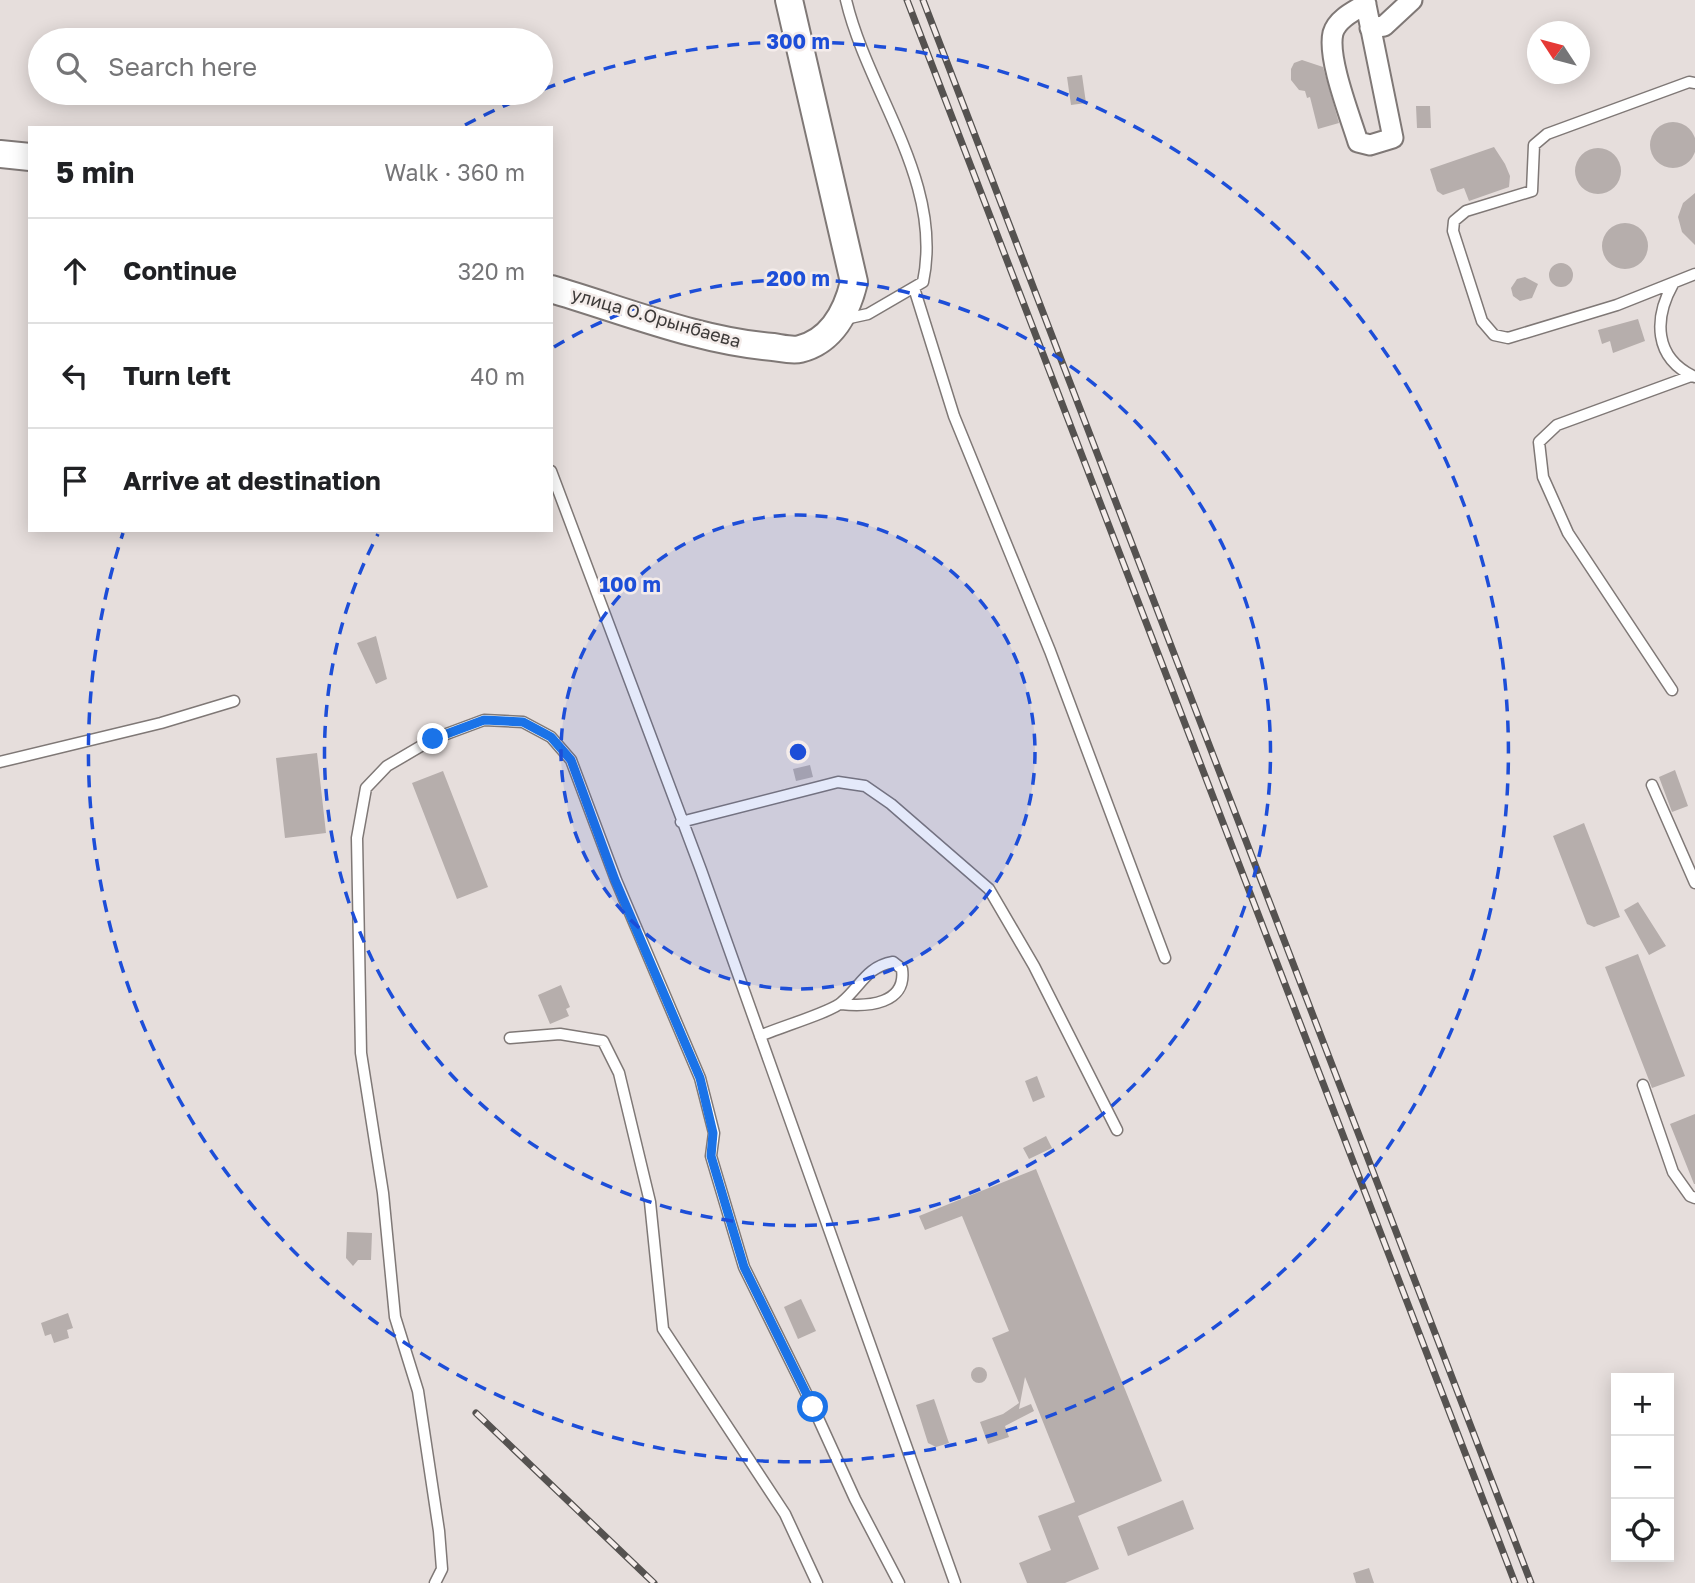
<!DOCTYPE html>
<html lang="en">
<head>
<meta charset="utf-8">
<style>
  :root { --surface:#fff; --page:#f2f2f2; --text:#202124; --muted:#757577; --line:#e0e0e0 }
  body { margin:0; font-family:"Golos Text",sans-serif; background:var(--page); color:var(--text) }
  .controls { position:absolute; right:21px; bottom:21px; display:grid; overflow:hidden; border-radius:0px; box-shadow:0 4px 18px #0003 }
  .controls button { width:63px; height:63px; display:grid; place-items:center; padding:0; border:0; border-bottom:2px solid var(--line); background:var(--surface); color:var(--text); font:35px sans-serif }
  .compass { position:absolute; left:1527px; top:21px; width:63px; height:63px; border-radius:50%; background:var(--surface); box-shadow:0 4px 18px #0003; rotate:306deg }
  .stop { position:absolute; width:21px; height:21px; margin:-16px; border:5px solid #1a73e8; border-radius:50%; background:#fff }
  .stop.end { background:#1a73e8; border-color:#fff; box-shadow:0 2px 7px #0008 }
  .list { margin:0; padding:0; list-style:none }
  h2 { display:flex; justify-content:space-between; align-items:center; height:91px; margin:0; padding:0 28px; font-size:30px }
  h2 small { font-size:23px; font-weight:400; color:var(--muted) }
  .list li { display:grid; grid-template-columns:46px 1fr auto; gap:21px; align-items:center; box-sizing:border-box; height:105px; padding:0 28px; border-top:2px solid var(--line) }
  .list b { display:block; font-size:26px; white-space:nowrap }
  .list em { font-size:23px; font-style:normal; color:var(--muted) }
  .icon { flex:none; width:38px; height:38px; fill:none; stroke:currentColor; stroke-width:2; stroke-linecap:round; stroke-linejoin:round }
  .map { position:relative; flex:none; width:1695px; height:1583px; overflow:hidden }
  .search { position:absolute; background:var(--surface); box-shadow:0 4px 18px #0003; left:28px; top:28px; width:525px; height:77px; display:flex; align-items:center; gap:18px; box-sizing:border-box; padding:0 24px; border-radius:38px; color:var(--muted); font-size:26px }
  .panel { position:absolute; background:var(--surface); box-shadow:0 4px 18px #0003; left:28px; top:126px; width:525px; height:406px; border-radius:0px }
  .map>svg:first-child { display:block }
</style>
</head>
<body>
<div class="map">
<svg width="1695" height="1583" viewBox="0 0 1695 1583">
  <rect width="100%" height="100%" fill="#e6dedc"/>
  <path fill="#b6aeac" d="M1302,60L1323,67L1339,123L1318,129L1310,97L1307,98L1305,91L1299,90L1291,80V69L1294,63Z
    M1082,75L1086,103L1071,105L1067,77Z
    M1416,106H1430L1431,128H1417Z
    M1650 145a23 23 0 1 1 46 0a23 23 0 1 1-46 0Z
    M1494,147L1505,164L1510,176L1509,187L1469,201L1464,188L1443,195L1437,191L1430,169Z
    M1575 171a23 23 0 1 1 46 0a23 23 0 1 1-46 0Z
    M1695,193V245L1682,232L1678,217L1683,203Z
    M1602 246a23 23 0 1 1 46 0a23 23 0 1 1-46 0Z
    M1549 275a12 12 0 1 1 24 0a12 12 0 1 1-24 0Z
    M1525,277L1538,284L1532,298L1520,301L1513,296L1511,288L1517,279Z
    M1638,319L1645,341L1613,353L1610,341L1602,344L1598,330Z
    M376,636L387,679L376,684L357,643Z
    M317,753L326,833L285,838L276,758Z
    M810,765L813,777L796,781L793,769Z
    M1675,770L1688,806L1672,812L1659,777Z
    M443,771L488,887L457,899L412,783Z
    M1584,823L1620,917L1594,927L1587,924L1553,836Z
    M1638,902L1666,946L1649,955L1624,910Z
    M1638,954L1685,1076L1652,1088L1605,967Z
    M561,985L570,1007L566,1009L569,1016L550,1024L538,995Z
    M1037,1076L1045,1097L1033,1102L1025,1081Z
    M1695,1114V1184H1694L1670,1124Z
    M1046,1136L1052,1148L1029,1159L1023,1148Z
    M1036,1169L1162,1481L1078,1516L1099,1569L1065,1583H1027L1019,1563L1051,1550L1038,1516L1075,1502L1025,1377L1019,1409L1031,1404L1034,1411L1005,1426L1009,1437L988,1444L980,1422L1003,1414L1019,1403L992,1338L1009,1331L962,1216L925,1230L919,1216Z
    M347,1232L372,1233L371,1260H358L353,1266L346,1258Z
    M801,1299L816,1331L798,1339L784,1307Z
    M68,1313L73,1328L67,1330L69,1338L54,1343L51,1334L45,1336L41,1323Z
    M971 1375a8 8 0 1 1 16 0a8 8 0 1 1-16 0Z
    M934,1399L949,1443L936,1447L928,1443L916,1405Z
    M1183,1500L1194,1529L1128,1556L1117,1527Z
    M1369,1568L1374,1583H1356L1353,1573Z"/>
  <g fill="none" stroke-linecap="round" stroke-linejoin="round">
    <defs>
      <path id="lane" d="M1695,83L1689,82L1547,134L1534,145L1532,191L1466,211L1454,221L1453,231L1482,321L1494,335L1508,338L1617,305L1695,274
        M1673,284C1654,318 1653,358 1695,377
        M914,288L954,416L1050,651L1165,958
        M845,319L868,314L923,282C944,182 868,93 846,0
        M551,471L701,870L955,1583
        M1672,690L1568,533L1543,477L1539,442L1557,425L1691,376
        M0,762L161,723L234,701
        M1652,785L1695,883
        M681,822L838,782L865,786L891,804L989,889L1034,966L1117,1130
        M760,1036C777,1028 832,1012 842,1002C861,986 866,967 893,962L902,969C907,1004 868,1007 841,1004
        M510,1038L560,1034L603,1041L619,1073L650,1202L663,1329L785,1514L817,1583
        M1643,1085L1673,1172L1690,1196L1695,1198
        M435,1583L442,1569L439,1531L418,1391L395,1317L383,1193L361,1053L357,838L366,788L387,766L433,739L484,720L523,722L551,737L571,760L616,880L700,1078L714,1133L711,1156L744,1267L813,1407L855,1499L899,1583"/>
      <path id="street" d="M1365,0L1393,138L1370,145L1358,142C1350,116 1327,58 1333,33C1337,19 1354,11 1366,4
        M1370,28L1384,26L1412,0"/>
      <path id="secondary" d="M0,154L30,157
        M551,289C623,310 698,341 773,347C781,348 792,351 800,349C832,341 847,311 854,282L789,0"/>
    </defs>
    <use href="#lane" stroke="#7f7876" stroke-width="13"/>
    <use href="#street" stroke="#7f7876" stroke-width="23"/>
    <use href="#secondary" stroke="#7f7876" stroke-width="30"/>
    <use href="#lane" stroke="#fff" stroke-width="10"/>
    <use href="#street" stroke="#fff" stroke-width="19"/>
    <use href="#secondary" stroke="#fff" stroke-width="26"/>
    <defs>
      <path id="rail" d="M907,0L1515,1583
        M923,0L1531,1583
        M476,1413L654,1583"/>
    </defs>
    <use href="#rail" stroke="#555250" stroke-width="7"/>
    <use href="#rail" stroke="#f4ecea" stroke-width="4.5" stroke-dasharray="13" stroke-linecap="butt"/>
  </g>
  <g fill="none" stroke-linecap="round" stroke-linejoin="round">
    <path stroke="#1a73e8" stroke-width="9" d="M433,739L484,720L523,722L551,737L571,760L615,880L700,1078L713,1133L711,1156L744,1267L813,1407"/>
  </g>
  <circle cx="798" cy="752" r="237" fill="#1d4ed8" fill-opacity=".12"/>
  <g fill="none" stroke="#1d4ed8" stroke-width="3.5" stroke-dasharray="12 9">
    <circle cx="798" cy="752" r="237"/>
    <path d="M554 347A473 473 0 1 1 378 534"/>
    <path d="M465 125A710 710 0 0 1 532 94M544 89A710 710 0 1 1 123 533"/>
  </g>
  <g text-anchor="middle" stroke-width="5" stroke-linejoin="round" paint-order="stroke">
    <g font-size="18" fill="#3e3b3a" stroke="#f4ecea">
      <text transform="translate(656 318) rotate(16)" y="6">улица О.Орынбаева</text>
    </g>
  </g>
  <circle cx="798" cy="752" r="10" fill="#1d4ed8" stroke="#f4ecea" stroke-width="3.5"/>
  <g font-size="21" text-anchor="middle" font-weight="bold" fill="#1d4ed8" stroke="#f4ecea" stroke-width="5" stroke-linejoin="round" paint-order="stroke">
    <text x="798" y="49">300 m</text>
    <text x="798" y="286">200 m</text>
    <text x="630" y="592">100 m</text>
  </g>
</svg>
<div class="controls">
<button>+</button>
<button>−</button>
<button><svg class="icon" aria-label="locate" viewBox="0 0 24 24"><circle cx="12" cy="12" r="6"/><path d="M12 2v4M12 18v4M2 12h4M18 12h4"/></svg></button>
</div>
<svg class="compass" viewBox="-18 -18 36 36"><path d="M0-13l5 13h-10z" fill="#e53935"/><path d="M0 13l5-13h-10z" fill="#757577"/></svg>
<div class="stop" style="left:813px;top:1407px"></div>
<div class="stop end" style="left:433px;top:739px"></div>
<div class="search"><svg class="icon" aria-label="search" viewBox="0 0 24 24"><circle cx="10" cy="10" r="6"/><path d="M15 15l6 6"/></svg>Search here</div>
<section class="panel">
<h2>5 min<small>Walk · 360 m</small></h2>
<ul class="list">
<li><svg class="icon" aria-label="ahead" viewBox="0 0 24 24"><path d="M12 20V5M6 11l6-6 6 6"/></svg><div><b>Continue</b></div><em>320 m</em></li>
<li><svg class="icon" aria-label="left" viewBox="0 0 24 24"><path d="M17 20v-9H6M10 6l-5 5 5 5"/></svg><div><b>Turn left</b></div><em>40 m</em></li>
<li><svg class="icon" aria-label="arrive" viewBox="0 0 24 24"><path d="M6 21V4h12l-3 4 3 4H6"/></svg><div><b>Arrive at destination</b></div></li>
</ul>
</section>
</div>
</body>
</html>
